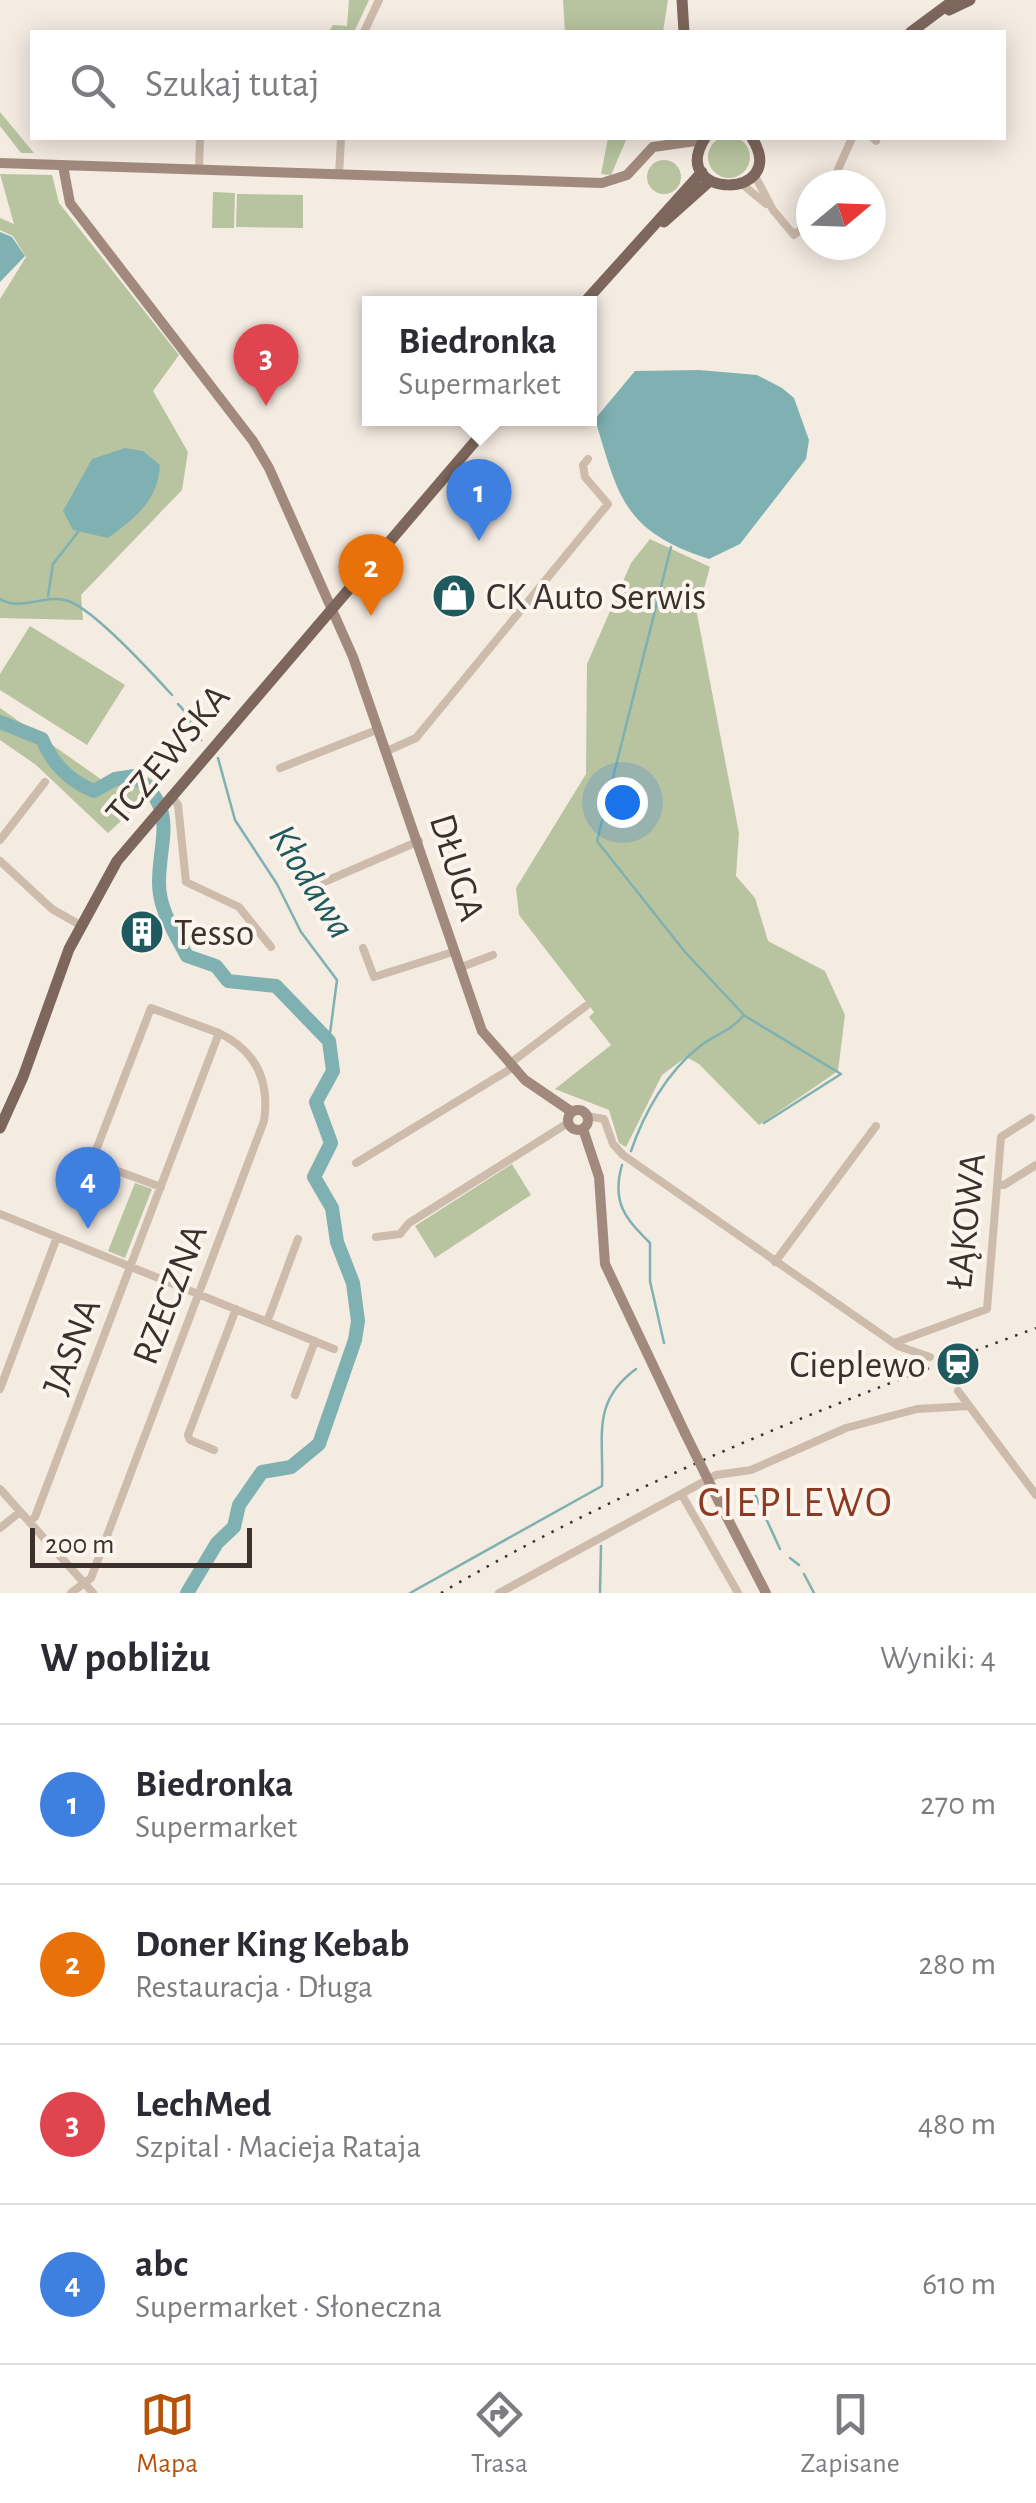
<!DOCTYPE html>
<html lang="pl">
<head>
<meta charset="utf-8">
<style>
  :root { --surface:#fff; --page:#f7f7f7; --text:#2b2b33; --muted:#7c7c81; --line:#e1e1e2; --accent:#b45309 }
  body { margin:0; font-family:"Alegreya Sans",sans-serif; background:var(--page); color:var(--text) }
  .compass { position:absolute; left:796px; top:170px; width:90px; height:90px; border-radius:50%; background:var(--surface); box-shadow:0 5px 25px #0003; rotate:71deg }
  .scale { position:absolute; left:30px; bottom:25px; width:222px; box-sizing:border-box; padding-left:10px; border:5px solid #3b302b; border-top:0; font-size:28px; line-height:35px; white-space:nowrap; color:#3b302b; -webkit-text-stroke:8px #fbf5ee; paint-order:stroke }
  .you { position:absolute; left:622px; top:802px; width:35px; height:35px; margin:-25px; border:8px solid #fff; border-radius:50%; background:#1a73e8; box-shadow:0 0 0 15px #1a73e833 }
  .badge { display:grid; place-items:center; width:65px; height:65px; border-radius:50%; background:var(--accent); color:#fff; font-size:32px; font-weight:700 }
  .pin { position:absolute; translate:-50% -82px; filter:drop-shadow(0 2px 5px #0008) }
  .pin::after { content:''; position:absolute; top:52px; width:35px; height:30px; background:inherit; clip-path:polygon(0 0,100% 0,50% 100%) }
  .popup { position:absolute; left:362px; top:296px; width:235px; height:130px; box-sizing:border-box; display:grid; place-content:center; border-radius:0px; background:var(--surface); filter:drop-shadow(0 2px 8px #0005); font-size:32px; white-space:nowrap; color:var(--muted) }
  .popup b { font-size:38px; color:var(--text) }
  .popup::after { content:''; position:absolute; left:50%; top:100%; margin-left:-20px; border:20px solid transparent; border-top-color:var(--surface) }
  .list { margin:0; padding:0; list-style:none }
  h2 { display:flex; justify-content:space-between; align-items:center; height:130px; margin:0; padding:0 40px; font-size:42px }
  h2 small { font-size:32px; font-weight:400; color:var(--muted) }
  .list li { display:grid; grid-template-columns:65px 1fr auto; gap:30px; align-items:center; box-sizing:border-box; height:160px; padding:0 40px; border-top:2px solid var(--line) }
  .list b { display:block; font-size:38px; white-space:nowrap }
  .list p { margin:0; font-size:32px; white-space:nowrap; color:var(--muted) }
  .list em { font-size:32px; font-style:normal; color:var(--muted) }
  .icon { flex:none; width:55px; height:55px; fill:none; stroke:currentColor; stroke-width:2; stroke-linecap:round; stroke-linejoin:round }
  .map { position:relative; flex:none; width:1036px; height:1593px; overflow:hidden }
  .search { position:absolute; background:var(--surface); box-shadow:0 5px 25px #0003; left:30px; right:30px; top:30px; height:110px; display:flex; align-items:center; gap:25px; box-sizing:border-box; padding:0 35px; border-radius:0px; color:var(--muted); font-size:38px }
  .sheet { height:770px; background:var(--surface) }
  nav { display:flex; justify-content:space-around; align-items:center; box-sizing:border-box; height:140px; border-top:2px solid var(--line); background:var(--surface); font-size:28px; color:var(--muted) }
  nav a { display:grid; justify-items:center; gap:5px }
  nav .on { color:var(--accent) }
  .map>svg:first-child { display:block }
</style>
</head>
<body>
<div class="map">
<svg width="1036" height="1593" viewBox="0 0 1036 1593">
  <rect width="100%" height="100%" fill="#f4ebe1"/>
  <path fill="#b8c4a0" d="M349,0H369L354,32H328L333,25L347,26Z
    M563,0H668L663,32H565Z
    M0,112L34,153H21L0,126Z
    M708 157a21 21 0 1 1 42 0a21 21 0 1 1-42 0Z
    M608,138H627L611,175L601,174Z
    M647 177a17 17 0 1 1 34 0a17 17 0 1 1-34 0Z
    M0,174L52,175L59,203L179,355L153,391L188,452L182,490L81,595L83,620L0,618V299L26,257L13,236L0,230V218L30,231L14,224Z
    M213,192L235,193L234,228H212Z
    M237,194L303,195V228L236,227Z
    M650,539L710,567L697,614L739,833L736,876L755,898L768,941L825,971L845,1015L838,1071L759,1125L699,1064L686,1057L662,1075L626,1147L619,1143L609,1110L555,1089L611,1045L589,1017L594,1012L519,915L516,888L586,774L587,664L631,563Z
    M30,626L125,685L87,745L0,690V674Z
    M0,708L109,785L132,769L161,784L108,833L36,765L0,740Z
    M512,1164L531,1195L435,1258L415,1226Z
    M135,1183L152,1189L125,1258L108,1251Z"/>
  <path fill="#7fb0b2" d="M0,232L12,237L25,256L0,282Z
    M699,370L757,375L782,388L794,398L809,440L806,459L740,544L709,559C624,531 619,499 595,419L635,371Z
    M125,448L143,451L160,465C158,501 135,518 108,538L73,530L63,511L92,459Z"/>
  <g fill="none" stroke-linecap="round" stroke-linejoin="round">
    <path stroke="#7fb0b2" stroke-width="2.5" d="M48,596L53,564L78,532
      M0,599C23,612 45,593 68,601C93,609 152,673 172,695
      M178,704C191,716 190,728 201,740
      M218,758L235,820L277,884L301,932L337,980L329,1041
      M745,1016L841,1074L764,1123
      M631,1151C644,1113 667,1072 699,1047C715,1034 730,1032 744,1015L685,952L597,841L671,547
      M622,1165C611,1203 626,1219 650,1243V1281L664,1343
      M753,1490L780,1549
      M790,1558L799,1565
      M804,1574L814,1593
      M410,1593L602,1486C604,1436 591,1402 636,1369
      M600,1593L601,1546"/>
    <path stroke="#7fb0b2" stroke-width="14" d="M0,722L42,739C52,763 69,781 94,791L115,779L135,776C179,811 159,837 159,883C159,910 175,933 187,956L216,966L228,981L276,986L329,1041L333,1071L316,1102L331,1143L314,1177L332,1208L337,1242L353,1283L358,1321L355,1340L319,1444L291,1467L262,1472L239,1505L234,1527L217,1543L187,1593"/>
    <path stroke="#cdbbac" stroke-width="8" d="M364,32L379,0
      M873,138L876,141
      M199,170L200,138
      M754,174L773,210L794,235L811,221
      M339,175L341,138
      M742,184L766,204
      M831,185L852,138
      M387,751L416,738L608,504L585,477L583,465L588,459
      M280,768L379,729
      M171,795L178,805L186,882L239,907L271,947
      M0,840L45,782
      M0,861L52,909L80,925
      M324,882L419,841
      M363,948L374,977L453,952
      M459,968L493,955
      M509,1064L586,1006
      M587,1116L604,1119L613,1144L623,1155L898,1346L930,1357
      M356,1163L512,1068
      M997,1185H1004L1036,1165
      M0,1214L334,1349
      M376,1237L400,1234L409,1223L568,1123
      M775,1262L876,1126
      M267,1322L298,1239
      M894,1343L987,1309L1001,1137L1031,1118
      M0,1389L57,1237
      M958,1391L1036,1495
      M295,1395L315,1341
      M214,1450L190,1440L188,1435L236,1309
      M0,1489L93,1593
      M682,1495L738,1593
      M29,1522L35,1517L219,1033L151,1008L93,1158L96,1163L161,1187
      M0,1528L20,1512
      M71,1593L91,1578L264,1121C270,1081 256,1051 219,1033
      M499,1593L716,1475L751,1470L846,1428L917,1409L969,1406"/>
    <path stroke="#a18a7d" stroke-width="10" d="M0,163L602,183L627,175L653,147L703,140
      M63,166L70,203L253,441L269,468L353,657L482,1031L525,1080L572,1112
      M568 1120a10 10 0 1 1 20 0a10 10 0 1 1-20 0Z
      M583,1129L599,1177L605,1264L685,1433
      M718,1500L766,1593"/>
    <path stroke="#7d675c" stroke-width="11" d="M682,0L684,32
      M949,10L970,0
      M911,32L954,0
      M705,138C666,200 791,201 752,138
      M664,222L710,181
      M583,304L702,172
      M0,1128L23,1077L69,949L117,861L495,418"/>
    <path stroke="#3b302b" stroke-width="2.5" stroke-dasharray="2.5 8" stroke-linecap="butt" d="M441,1593C630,1482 831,1404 1036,1328"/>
    <path stroke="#a18a7d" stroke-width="10" d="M685,1433L718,1500"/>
  </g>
  <defs>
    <symbol id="shop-disc" viewBox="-11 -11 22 22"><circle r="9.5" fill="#1f5a5e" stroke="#fbf5ee"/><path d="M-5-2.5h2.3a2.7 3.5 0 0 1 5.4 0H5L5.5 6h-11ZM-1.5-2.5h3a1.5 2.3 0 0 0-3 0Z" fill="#fff"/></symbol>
    <symbol id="building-disc" viewBox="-11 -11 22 22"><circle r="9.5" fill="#1f5a5e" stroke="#fbf5ee"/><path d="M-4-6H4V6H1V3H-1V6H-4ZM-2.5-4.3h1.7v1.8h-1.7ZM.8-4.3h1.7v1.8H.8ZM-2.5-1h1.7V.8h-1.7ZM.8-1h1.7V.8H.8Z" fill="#fff"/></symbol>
    <symbol id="station-disc" viewBox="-11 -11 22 22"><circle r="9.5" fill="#1f5a5e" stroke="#fbf5ee"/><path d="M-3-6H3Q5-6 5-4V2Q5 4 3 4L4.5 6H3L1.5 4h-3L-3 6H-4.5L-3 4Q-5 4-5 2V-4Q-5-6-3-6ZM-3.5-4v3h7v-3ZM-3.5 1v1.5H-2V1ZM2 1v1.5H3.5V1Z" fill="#fff"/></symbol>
  </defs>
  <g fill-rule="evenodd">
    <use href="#shop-disc" x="429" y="571" width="50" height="50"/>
    <use href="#building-disc" x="117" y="907" width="50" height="50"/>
    <use href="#station-disc" x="933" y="1339" width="50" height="50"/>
  </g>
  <g text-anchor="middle" stroke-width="8" stroke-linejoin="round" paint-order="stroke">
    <g font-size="38" fill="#3b302b" stroke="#fbf5ee" text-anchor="start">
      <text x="486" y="609">CK Auto Serwis</text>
      <text x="174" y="945">Tesso</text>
      <text x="926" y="1377" text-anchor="end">Cieplewo</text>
    </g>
    <g font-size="38" fill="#3b302b" stroke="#fbf5ee">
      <text transform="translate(167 754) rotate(-50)" y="13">TCZEWSKA</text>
      <text transform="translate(458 867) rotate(73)" y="13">DŁUGA</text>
      <text transform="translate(965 1221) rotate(-84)" y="13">ŁĄKOWA</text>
      <text transform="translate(169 1294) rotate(-69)" y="13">RZECZNA</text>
      <text transform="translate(71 1346) rotate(-69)" y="13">JASNA</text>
    </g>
    <g font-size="40" font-style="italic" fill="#1f5a5e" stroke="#fbf5ee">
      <text transform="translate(313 881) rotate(58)" y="14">Kłodawa</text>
    </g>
    <g font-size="42" letter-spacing="2.5" fill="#8c3b22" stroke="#fbf5ee">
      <text x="796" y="1516">CIEPLEWO</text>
    </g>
  </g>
</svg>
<svg class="compass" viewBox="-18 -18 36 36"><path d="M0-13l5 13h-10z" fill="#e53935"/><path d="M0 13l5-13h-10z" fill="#7c7c81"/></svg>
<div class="scale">200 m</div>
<div class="you"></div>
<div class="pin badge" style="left:479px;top:541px;background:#3f7fe0">1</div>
<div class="popup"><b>Biedronka</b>Supermarket</div>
<div class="pin badge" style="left:371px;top:616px;background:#e8710a">2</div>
<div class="pin badge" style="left:266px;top:406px;background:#e0444e">3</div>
<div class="pin badge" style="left:88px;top:1229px;background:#3f7fe0">4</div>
<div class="search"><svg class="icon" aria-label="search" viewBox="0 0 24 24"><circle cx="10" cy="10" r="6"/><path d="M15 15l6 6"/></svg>Szukaj tutaj</div>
</div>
<section class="sheet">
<h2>W pobliżu<small>Wyniki: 4</small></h2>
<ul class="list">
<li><span class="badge" style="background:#3f7fe0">1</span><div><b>Biedronka</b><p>Supermarket</p></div><em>270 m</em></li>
<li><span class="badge" style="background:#e8710a">2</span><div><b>Doner King Kebab</b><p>Restauracja · Długa</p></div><em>280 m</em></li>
<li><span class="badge" style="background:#e0444e">3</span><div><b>LechMed</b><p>Szpital · Macieja Rataja</p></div><em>480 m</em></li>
<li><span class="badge" style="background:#3f7fe0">4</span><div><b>abc</b><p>Supermarket · Słoneczna</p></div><em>610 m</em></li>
</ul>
</section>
<nav>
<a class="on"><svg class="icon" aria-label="map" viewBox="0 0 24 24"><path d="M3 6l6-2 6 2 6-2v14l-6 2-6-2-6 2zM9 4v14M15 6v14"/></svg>Mapa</a>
<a><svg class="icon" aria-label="directions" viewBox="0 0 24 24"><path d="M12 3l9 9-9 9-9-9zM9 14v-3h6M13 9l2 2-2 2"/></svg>Trasa</a>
<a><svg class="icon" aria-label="saved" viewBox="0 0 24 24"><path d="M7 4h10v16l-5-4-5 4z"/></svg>Zapisane</a>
</nav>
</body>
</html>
